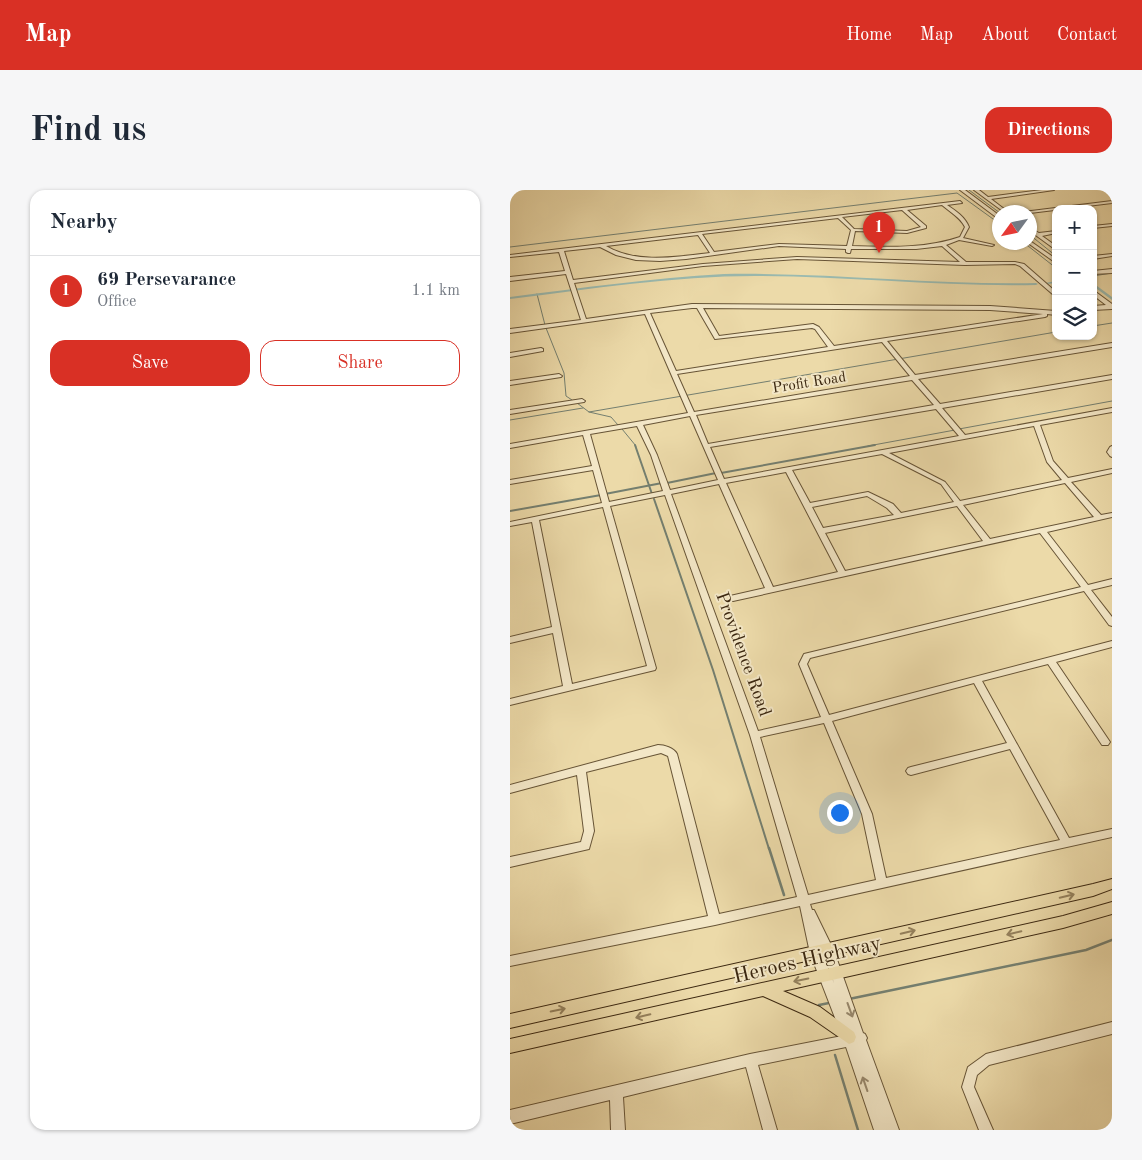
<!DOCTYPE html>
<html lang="en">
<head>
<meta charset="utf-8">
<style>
  :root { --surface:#fff; --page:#f6f6f7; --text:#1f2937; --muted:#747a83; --line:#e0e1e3; --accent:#d93025 }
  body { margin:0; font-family:"Old Standard TT",serif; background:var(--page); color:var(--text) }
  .controls { position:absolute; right:15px; top:15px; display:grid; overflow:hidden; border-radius:10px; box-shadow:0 1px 4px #0004 }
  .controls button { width:45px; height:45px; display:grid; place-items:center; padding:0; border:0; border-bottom:1px solid var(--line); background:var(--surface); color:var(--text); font:25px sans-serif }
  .compass { position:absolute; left:482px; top:15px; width:45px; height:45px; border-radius:50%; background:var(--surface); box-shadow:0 1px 4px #0004; rotate:237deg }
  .you { position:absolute; left:329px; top:622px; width:18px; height:18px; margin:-12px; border:4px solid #fff; border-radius:50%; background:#1a73e8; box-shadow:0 0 0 8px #1a73e833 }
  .badge { display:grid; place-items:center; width:32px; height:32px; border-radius:50%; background:var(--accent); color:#fff; font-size:16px; font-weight:700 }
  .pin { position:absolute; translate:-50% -41px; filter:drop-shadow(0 1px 2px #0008) }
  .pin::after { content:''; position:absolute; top:26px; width:18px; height:15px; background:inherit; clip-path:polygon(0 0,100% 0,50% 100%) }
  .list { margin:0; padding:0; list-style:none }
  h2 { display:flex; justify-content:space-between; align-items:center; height:65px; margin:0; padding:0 20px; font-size:21px }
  h2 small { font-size:16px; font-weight:400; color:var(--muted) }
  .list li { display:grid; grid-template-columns:32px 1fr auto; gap:15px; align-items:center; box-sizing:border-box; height:70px; padding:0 20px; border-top:1px solid var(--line) }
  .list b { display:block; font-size:19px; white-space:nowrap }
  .list p { margin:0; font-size:16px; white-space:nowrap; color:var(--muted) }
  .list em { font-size:16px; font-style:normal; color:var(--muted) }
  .actions { display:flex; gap:10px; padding:15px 20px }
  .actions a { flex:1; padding:11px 0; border:1px solid var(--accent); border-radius:15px; text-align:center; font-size:18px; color:var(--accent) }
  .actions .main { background:var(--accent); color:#fff }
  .icon { flex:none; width:28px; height:28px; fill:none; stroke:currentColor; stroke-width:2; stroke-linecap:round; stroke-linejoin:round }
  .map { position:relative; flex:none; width:602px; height:940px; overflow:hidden; border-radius:15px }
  header { display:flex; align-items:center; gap:30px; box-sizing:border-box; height:70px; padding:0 25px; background:var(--accent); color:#fff }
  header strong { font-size:24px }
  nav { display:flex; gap:28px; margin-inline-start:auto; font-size:18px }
  .intro { display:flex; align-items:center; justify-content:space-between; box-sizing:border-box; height:120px; padding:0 30px }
  h1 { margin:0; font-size:35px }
  .button { padding:12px 22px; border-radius:15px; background:var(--accent); color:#fff; font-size:18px; font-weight:700 }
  main { display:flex; gap:30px; padding:0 30px }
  aside { flex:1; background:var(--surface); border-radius:15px; box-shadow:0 1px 4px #0004 }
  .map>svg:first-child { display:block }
</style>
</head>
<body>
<header>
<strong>Map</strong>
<nav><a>Home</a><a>Map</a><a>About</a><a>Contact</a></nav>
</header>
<div class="intro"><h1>Find us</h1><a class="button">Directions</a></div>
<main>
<aside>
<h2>Nearby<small></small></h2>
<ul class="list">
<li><span class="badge">1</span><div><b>69 Persevarance</b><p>Office</p></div><em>1.1 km</em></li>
</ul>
<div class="actions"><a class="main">Save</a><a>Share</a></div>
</aside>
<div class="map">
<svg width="602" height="940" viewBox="0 0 602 940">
  <rect width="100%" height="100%" fill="#ecdaa9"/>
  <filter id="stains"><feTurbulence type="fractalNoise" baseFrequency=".004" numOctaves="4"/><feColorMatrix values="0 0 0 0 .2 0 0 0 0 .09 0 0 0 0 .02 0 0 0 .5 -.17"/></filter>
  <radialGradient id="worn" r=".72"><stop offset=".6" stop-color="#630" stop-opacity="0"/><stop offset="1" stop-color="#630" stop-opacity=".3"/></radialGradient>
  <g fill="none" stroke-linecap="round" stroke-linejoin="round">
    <path stroke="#747f70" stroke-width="1" d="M459,0L490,23
      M520,45L546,66
      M513,52L546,78
      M0,57L447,3L490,34
      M583,86L602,83
      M27,104L35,135
      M583,136L602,133
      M36,138L54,183L56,206L62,210
      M67,213L79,222L101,227L108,235
      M79,222L546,142
      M0,230L73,218
      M112,239L126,256
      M449,239L602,211
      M358,256L445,240"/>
    <path stroke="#747f70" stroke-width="2" d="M125,255L142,304
      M211,283L365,255
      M157,293L206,283
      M95,304L152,293
      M144,309L203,480L259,659
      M0,321L91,305"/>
    <path stroke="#747f70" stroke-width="2.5" d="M259,658L274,705
      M339,809L576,760L602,750
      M309,815L319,813
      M325,865L348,940"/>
    <path fill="#9abab0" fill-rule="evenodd" d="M214,84C318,82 422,95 526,93L528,94L526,95C432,97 339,86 245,86C163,86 81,99 0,109V107C71,98 142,88 214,84Z
      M546,91V93L537,94L535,93Z
      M583,93L602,107V110L583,96Z"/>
    <defs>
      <path id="minor" d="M450,0H455L490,26V30Z
        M464,0H469L478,7L532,0H544L481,9L498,22H494Z
        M450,11L452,13L437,15C446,21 455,27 459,37L453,48L484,55L482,56L449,50L436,55L456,72H505L514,74L546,102V107L510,76L505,74L455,75L287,69L193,76L64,93L76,129L182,114L480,116L546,121V125L537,124V126L535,127L377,151L405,185L602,153V157L408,189L430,214L602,185V189L432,218L455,245L602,218V222L530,235L543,271L558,288L602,279V283L561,292L591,325L602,323V327L537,342L578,395L602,389V395L581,400L602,427V436L599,435L574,401L300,468L297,474L319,525L602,451V457L546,472L598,549L600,552L598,555H592L538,474L472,491L559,648L602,639V647L300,714L302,720H304L324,761L353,843L355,844L357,848L356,850L389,940H364L336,857L248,875L267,940H253L236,877L113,907L115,940H101L100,910L0,934V920L240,864L332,846L300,763L290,716L205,735L0,776V766L198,726L158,566L151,563L76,582L84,641L79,659L0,677V667L71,652L74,641L67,585L0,603V595L148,555C154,555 164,558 167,564L209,724L287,707L240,545L155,305L100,316L146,478L145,480L0,515V509L53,496L43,443L0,453V447L42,437L22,332L0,336V332L92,313L83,280L0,294V290L82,276L73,245L0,258V254L178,223L135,124L0,143V139L71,130L56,84L0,91V87L55,81L49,62L0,67V65ZM432,15C440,22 450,27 455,37L450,47C415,59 378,57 342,56L345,41L397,43L416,38V36L397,20ZM392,20L411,37L397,41L344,39L332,27ZM328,28L341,40L337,56L269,54L204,62L192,44ZM188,45L200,63C166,67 126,74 96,56ZM269,56L336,59V62L338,63H340L341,59H406L432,56L450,72L287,67L193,74L63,90L54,61L90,57L106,65L126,70L150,71L176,69ZM182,118H187L205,149L302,138L305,139L318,157L166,181L140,123ZM193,118L480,120L533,124L324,156L309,137L303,134L209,146ZM372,152L400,186L184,222L167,184ZM402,190L424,215L198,254L186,225ZM426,219L449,246L214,289L200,257ZM180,226L208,290L160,300L147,265L133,235ZM127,236L141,265L153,301L99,312L80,244ZM524,236L537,272L552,290L450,311L435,292L379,263ZM372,264L431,294L444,312L391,323L383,314L358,302L300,313L282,280ZM276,282L328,382L263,397L216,293ZM555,293L584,327L480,349L453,315ZM209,294L255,398L220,406L219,408L220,410L223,411L530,343L571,397L294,464L289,474L311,527L248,541L161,304ZM357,306L377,318L384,325L313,338L302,317ZM447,316L473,351L335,381L315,343ZM93,317L137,476L62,494L29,330ZM464,493L497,553L401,577L398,578L396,581L398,584L401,585L500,559L550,650L376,688L362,624L322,531ZM314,533L352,624L366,690L298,705L250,547ZM311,758L313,762L324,793L312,763Z
        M602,11V13L520,23L513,22Z
        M602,34V36L583,38V36Z
        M520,38L529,43L546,41V43L532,46L546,56V60L520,41Z
        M520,51L546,69V73L518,53Z
        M602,64V66L583,69V66Z
        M602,79V83L583,84V81Z
        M583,100L602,114V119L583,120V116L596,115L583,105Z
        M31,158L33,159V161L0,167V163Z
        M49,184L52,186L51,187L0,195V191Z
        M72,209L75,211L74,212L0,224V220Z
        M602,256V267L600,266L597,262L600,257Z
        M602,832V844L479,875L467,885L464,897L483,940H469L452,897L458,877L476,864Z"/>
      <path id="major" d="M602,689V699L583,706L0,838V824L583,694Z
        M602,712V724L553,738L273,801L310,817L344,842L346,847L344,852L339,854L300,827L253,806L0,863V849L553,726Z"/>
    </defs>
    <use href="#minor" stroke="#675436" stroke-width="2"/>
    <use href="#major" stroke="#3b2710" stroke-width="2"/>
    <use href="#minor" fill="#f3e7c7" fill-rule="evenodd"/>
    <use href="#major" fill="#ecdaa9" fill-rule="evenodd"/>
  </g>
  <defs><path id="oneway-shaft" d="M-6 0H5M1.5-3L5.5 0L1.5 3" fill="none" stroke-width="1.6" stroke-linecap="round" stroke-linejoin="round" transform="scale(1.25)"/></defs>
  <g stroke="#94805c">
    <use href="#oneway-shaft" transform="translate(557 706) rotate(-13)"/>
    <use href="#oneway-shaft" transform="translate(398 742) rotate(-13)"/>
    <use href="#oneway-shaft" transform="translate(504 743) rotate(167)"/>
    <use href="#oneway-shaft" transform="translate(291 790) rotate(168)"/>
    <use href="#oneway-shaft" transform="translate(48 820) rotate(-12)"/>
    <use href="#oneway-shaft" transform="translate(133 826) rotate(167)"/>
  </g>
  <g stroke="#97876c">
    <use href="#oneway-shaft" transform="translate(340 820) rotate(70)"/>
    <use href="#oneway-shaft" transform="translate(355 894) rotate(-109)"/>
  </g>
  <g text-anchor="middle" stroke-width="4" stroke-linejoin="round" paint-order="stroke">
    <g font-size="15" fill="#3b2710" stroke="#f3e7c7">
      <text transform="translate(299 192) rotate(-9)" y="5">Profit Road</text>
    </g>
    <g font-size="18" fill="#3b2710" stroke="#f3e7c7">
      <text transform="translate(234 464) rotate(70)" y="6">Providence Road</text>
    </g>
    <g font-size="21" fill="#3b2710" stroke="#f3e7c7">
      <text transform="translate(297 769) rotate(-13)" y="7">Heroes Highway</text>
    </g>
  </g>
  <rect width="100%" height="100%" filter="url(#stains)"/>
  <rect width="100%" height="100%" fill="url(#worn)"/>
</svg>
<div class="controls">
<button>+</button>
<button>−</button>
<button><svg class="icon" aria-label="layers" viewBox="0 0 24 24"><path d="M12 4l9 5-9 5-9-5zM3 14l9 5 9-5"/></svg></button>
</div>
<svg class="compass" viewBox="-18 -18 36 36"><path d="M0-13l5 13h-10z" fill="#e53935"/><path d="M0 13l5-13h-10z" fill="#747a83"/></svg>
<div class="you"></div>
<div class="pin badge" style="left:369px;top:63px">1</div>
</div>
</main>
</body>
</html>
